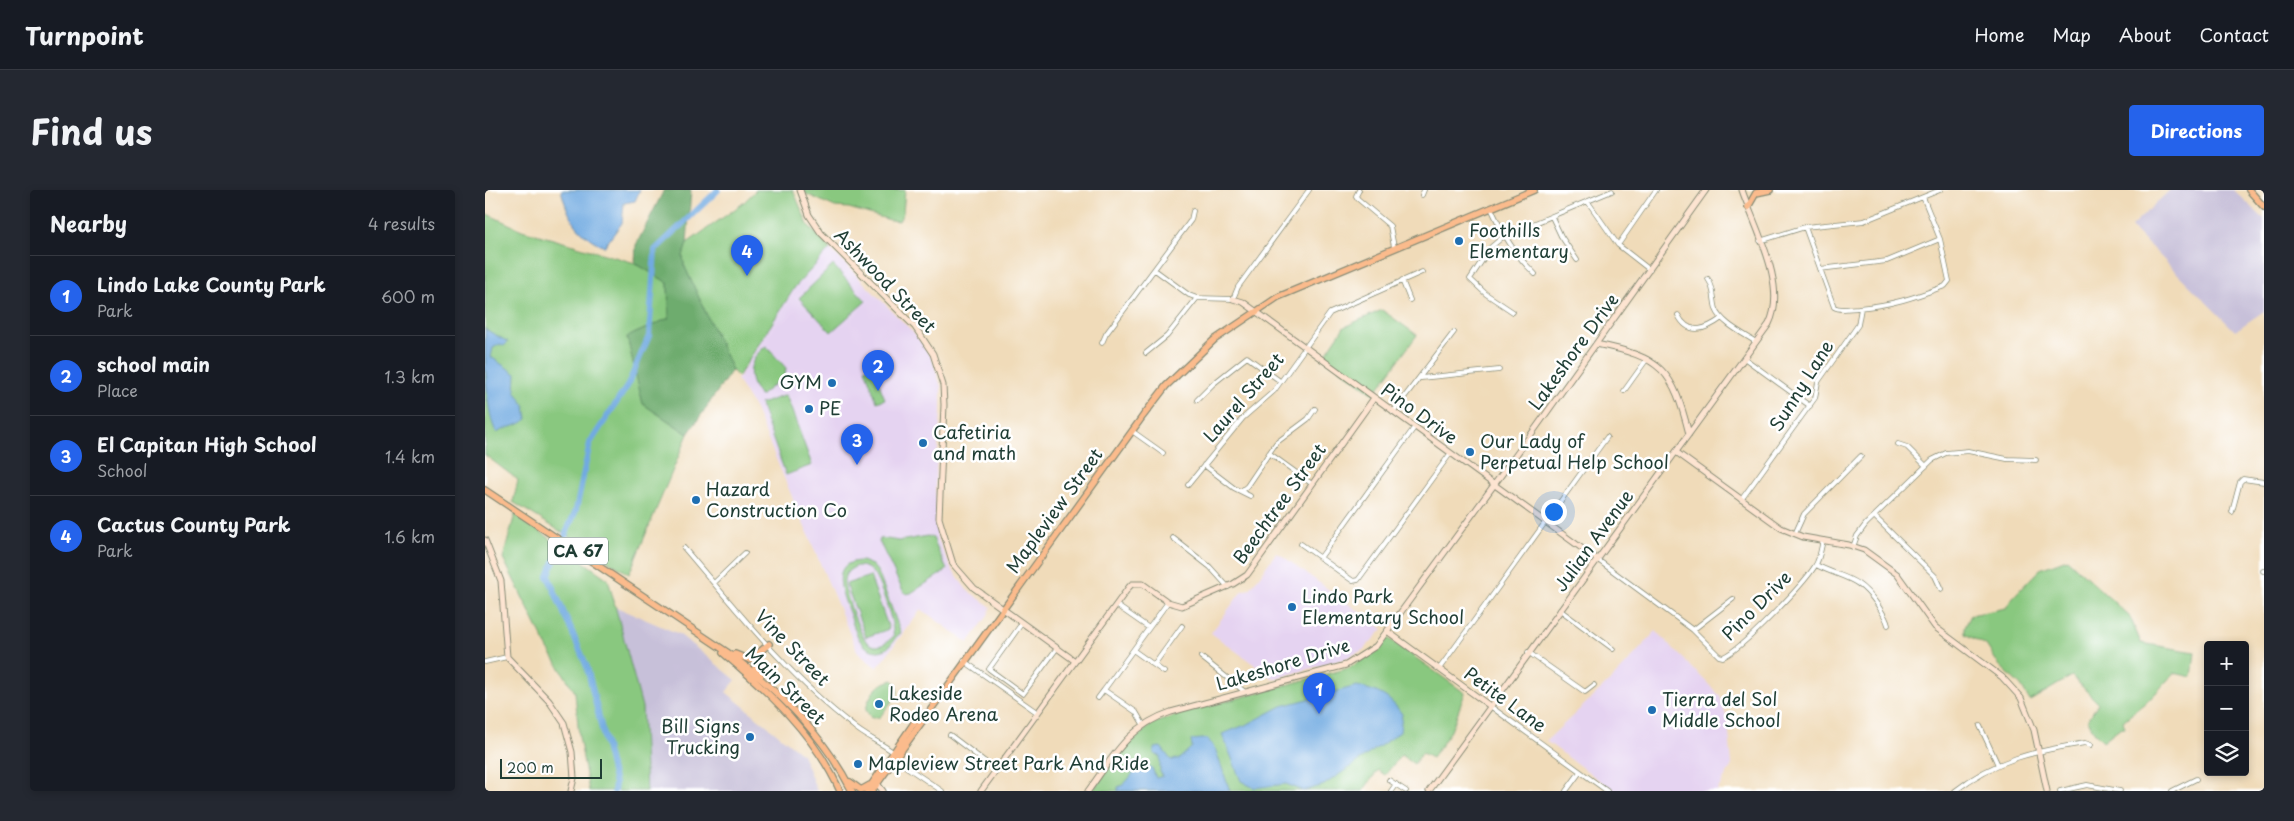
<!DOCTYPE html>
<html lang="en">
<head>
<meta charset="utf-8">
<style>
  :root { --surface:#171b24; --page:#242831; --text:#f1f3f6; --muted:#9ea1a6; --line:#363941; --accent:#2563eb }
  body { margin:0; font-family:"Playpen Sans",sans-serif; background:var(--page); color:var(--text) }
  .controls { position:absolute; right:15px; bottom:15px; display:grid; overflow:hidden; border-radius:5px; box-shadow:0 2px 8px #0003 }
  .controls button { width:45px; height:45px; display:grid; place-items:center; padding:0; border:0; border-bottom:1px solid var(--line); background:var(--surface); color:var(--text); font:25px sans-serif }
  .scale { position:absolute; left:15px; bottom:12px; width:102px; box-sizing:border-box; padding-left:5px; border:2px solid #1f3d34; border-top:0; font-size:14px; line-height:18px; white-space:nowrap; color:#1f3d34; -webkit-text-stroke:4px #fff; paint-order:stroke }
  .you { position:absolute; left:1068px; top:321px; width:18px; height:18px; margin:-12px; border:4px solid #fff; border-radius:50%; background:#1a73e8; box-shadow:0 0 0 8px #1a73e833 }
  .badge { display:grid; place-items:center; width:32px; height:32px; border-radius:50%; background:var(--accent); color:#fff; font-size:16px; font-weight:700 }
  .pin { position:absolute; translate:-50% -41px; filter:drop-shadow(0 1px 2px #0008) }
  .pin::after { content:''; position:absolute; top:26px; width:18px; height:15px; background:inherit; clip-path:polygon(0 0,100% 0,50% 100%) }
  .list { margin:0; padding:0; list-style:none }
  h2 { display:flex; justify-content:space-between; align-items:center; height:65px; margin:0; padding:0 20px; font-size:21px }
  h2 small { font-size:16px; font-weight:400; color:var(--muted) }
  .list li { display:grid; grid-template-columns:32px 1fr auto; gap:15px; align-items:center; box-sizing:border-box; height:80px; padding:0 20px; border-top:1px solid var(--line) }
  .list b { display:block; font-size:19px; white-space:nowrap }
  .list p { margin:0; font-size:16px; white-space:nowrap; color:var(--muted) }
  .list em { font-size:16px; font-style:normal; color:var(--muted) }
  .icon { flex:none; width:28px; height:28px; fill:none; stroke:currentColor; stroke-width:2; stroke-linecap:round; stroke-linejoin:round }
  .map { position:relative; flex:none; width:1779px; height:601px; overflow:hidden; border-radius:5px }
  header { display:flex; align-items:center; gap:30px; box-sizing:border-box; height:70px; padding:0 25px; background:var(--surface); border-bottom:1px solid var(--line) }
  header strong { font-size:24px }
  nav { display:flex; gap:28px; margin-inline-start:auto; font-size:18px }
  .intro { display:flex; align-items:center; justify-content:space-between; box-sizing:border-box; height:120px; padding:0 30px }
  h1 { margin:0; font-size:35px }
  .button { padding:12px 22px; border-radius:5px; background:var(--accent); color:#fff; font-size:18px; font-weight:700 }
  main { display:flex; gap:30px; padding:0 30px }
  aside { flex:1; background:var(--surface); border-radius:5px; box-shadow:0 2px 8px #0003 }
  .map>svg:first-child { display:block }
</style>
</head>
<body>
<header>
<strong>Turnpoint</strong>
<nav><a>Home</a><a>Map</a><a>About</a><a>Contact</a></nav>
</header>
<div class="intro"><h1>Find us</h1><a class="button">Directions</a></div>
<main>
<aside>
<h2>Nearby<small>4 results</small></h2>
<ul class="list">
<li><span class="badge">1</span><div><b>Lindo Lake County Park</b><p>Park</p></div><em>600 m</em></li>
<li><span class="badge">2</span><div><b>school main</b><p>Place</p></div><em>1.3 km</em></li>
<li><span class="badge">3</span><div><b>El Capitan High School</b><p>School</p></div><em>1.4 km</em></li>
<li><span class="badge">4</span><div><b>Cactus County Park</b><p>Park</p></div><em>1.6 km</em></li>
</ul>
</aside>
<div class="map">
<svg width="1779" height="601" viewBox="0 0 1779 601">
  <rect width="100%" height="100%" fill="#fff"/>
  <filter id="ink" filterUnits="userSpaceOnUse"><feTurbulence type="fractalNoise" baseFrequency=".02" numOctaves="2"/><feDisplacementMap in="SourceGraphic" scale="10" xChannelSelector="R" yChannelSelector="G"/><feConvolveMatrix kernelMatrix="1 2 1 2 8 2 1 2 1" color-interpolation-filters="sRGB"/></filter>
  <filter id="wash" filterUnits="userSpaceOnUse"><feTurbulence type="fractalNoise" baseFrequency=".0096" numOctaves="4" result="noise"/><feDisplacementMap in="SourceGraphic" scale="20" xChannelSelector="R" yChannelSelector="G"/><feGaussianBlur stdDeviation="1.12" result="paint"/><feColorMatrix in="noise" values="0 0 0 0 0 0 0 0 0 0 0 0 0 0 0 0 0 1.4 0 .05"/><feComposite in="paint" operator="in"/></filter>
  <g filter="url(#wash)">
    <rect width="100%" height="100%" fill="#f0dbb9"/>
    <path fill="#e5d3f1" d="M345,59L430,144L447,168L456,197V223L450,292L452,347L466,378L482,400L506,417L502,427L483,453L436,419L392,478L373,463L270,219L252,190L310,97Z
      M791,363L796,365L898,439L878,460L859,469L789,489L726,443L757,401L765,399Z
      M1171,441L1235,506L1243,533L1247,575L1232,601H1129L1061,551L1134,482Z"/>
    <path fill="#c7c0d9" d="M1685,0H1749L1779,29V121L1750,141L1646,37Z
      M129,416L194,444L251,490L241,502L317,564L332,601H161L157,517Z"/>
    <path fill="#89c87f" stroke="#54825a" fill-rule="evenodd" d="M271,0H308L323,35L345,59L310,97L253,187L247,180L199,75L198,65L202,53L257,14Z
      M318,0H420L418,23L414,31L405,30L364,18L350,17L319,3Z
      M0,23L37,40L150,73L183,93L184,128L142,147L158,214L203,244L144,384L28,312L33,290L0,265Z
      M348,75L381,111L346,142L314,108Z
      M897,120L932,145L889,204L839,167L859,137Z
      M281,156L301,178L300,185L275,206C260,189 263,169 281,156Z
      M387,176L400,209L392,212L380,179Z
      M301,205L327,275L301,285L275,214Z
      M30,324L123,389L157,517L161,601H104L94,546L90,502L63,459L18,368Z
      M443,346L448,348L462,380L426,403L421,404L417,399L394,351L396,348L414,351Z
      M1582,369L1645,427L1656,453L1710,462L1707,487L1689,483L1667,507L1638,531L1640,538L1636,537L1618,551L1609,542L1603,530L1613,513L1587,486L1545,511L1536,496L1514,475L1501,455L1480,444V437L1486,425L1521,418L1528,407L1555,379Z
      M377,371L387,375L393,382L416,443C407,448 407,460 394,461C387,461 381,458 377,453C371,446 368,434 365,425C358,406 342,371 377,371ZM372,376C377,376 382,377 386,381C394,388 411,437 408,447L398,455C393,456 388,457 383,453C376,448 358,399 359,390C360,383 365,379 372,376Z
      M385,386L404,439L381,447L361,394Z
      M903,448L980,503L966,541L947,568L937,563L929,574L916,565L900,585L893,580L878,601H607L638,560L667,534L698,523L864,478L889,463Z
      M408,490L411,493L413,503L395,527L386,528L381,520C384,505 391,494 408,490Z"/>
    <path fill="#6eac6e" stroke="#467451" d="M179,0H206L202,53L198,66L199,75L247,180L203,244L158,214L142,147L184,128L183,93L150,73L151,55Z"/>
    <path fill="#71aae1" stroke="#48748a" d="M76,0H155L150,11L139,13L137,33L119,57C91,42 84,29 76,0Z
      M0,139L23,152L19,156L15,154L8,158L6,167L31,184L30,201L40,216L42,229C33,237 22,236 12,243C0,226 0,164 0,139Z
      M872,496C894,502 903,505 917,524L915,542L839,595L819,601L801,594L769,598L756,591L737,544L763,534L797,516Z
      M717,549H723L731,561L745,601H633V597C644,594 647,580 657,574L667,578L671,588L678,586L675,582V566L669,564V558L676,557L686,570L694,569L707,557L706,550Z"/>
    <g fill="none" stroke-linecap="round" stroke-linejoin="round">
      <path stroke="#71aae1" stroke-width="6" d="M129,601L130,594L102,477L63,386L91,320L105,253L143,195L164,146L170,60L233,0"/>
    </g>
  </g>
  <g filter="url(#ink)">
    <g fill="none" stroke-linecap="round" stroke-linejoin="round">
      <defs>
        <path id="street" d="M874,0L871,6L873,9L905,36L909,57
          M937,5L939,0
          M1103,12L1133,55L1165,80
          M1006,18C1018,44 1029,64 1050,84
          M1067,27L1076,46L1092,70
          M1320,37L1349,117C1356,121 1365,118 1373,118C1407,115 1428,108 1460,96L1464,91L1455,49L1438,7
          M1275,51L1320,37L1379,31L1455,0
          M1133,55L1171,0
          M1335,79L1402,71L1455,49
          M670,80L704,105L712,108L748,109L753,97L824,0
          M1223,89C1230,99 1228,109 1231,119C1236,133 1259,144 1271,152
          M917,90L925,110
          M1028,122L1001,104L985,89L1006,57L1019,46L1127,1
          M1193,125C1204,147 1222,139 1237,128
          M617,153L621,144L706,30L708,21
          M661,163L682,146L712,108
          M1259,168L1325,216
          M936,188L1014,180
          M1139,201L1162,169
          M712,210L728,194L762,167L795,191
          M908,222L969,142
          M647,241L678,263
          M1413,254L1422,257L1441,276
          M784,263L827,294
          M719,275L749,298L765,306
          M703,295L758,228L789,201L845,123L937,82
          M756,301L762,296L791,253L823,229L830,219
          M1256,310L1330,208L1333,192L1373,135L1376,118
          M1747,322L1755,292L1758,289L1779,292
          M1390,327L1450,386L1456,399
          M1310,344L1319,324L1376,266
          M688,348L725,377L743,397
          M816,354L868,391L873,390L965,264
          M1368,357L1372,346L1381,334L1447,270L1461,263L1483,261L1522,269L1551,270
          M199,358C251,419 303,486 367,535C379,546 395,552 408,562
          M835,368L929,238
          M1113,370L1208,440L1234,466L1238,467C1257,459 1318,395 1330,376C1335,369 1336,358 1338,350
          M1331,375C1359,389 1373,386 1392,414C1397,422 1401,427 1403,435
          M1778,381H1779
          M229,393L260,363
          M631,415L664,438L683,412
          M1075,420L1128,459
          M537,433L504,479L538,504L572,458
          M664,438L648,460L669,475L697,436
          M1208,440L1248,409
          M1043,462L1100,502L1109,495
          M716,467L760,502
          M479,471L553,523
          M0,472L22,467
          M669,475L679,482
          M954,479L1122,247
          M619,500L648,460
          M613,508L619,500L651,522L658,534
          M1005,516L1122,601
          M1495,536L1513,575
          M465,545L511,580
          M411,570L457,601
          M904,590L921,601
          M906,601L911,594
          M1081,601L1095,582
          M1470,601C1511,569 1550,561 1600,553L1606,555
          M1575,601L1602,595L1635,601
          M1687,601L1711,589"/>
        <path id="secondary" d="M315,0L324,25L336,43L430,137L448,164L458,195L459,215L454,328L468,374L489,398L590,471
          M748,109L758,112L1113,370
          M1111,154C1177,167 1188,180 1204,244
          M1191,262L1296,338L1318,347L1364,355L1379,360L1412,384L1450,437L1517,487L1536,508L1549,540L1562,601
          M0,350L16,391L22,467L64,511L79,533L87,562L89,588L86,601
          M902,441L1005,516
          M390,591L398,601
          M496,601L644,397L647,394H658L683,412L697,416L748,394L762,385L770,374L889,208
          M603,601C628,567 643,536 686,522L861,475L891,456L1050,239L1221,0
          M944,601L1284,134C1303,96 1270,38 1257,0"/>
        <path id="primary" d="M1764,0L1779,17
          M1263,17L1271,3L1285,0
          M0,300L242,462C292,499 339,545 367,601
          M238,463C284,502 330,545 355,601
          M250,464L265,470L284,454
          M273,466L270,477L276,485
          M365,592L376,600L385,595
          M382,601L431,530L440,525
          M387,601L658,226L681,196L729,150L793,107L1049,0"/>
      </defs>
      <use href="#street" stroke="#888c76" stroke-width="5.5"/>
      <use href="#secondary" stroke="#888c76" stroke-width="7"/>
      <use href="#primary" stroke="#888c76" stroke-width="8"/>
      <use href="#street" stroke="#fff" stroke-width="4"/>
      <use href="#secondary" stroke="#fde4d1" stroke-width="5"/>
      <use href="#primary" stroke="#fbbb8c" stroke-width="5.5"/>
    </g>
  </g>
  <g fill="#1f6fb2" stroke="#fff" stroke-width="2">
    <circle cx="974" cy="51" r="5"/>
    <circle cx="347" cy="193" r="5"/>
    <circle cx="324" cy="219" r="5"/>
    <circle cx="438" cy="253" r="5"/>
    <circle cx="985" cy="262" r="5"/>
    <circle cx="211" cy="310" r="5"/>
    <circle cx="807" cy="417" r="5"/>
    <circle cx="394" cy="514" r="5"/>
    <circle cx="1167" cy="520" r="5"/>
    <circle cx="265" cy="547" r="5"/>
    <circle cx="373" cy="574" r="5"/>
  </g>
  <g text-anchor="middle" stroke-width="5" stroke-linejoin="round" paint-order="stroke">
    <rect fill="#fff" stroke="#627771" stroke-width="1" x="63" y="347.5" width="60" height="27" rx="4"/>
    <g font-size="16" font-weight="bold" fill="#1f3d34">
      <text x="93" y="367">CA 67</text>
    </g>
    <g font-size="18" fill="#1f3d34" stroke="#fff" text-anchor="start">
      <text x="984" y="47">Foothills<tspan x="984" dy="21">Elementary</tspan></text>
      <text x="337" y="199" text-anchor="end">GYM</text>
      <text x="334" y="225">PE</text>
      <text x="448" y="249">Cafetiria<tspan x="448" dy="21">and math</tspan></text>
      <text x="995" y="258">Our Lady of<tspan x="995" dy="21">Perpetual Help School</tspan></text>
      <text x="221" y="306">Hazard<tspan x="221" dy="21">Construction Co</tspan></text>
      <text x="817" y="413">Lindo Park<tspan x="817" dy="21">Elementary School</tspan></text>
      <text x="404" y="510">Lakeside<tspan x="404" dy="21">Rodeo Arena</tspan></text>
      <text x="1177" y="516">Tierra del Sol<tspan x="1177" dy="21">Middle School</tspan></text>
      <text x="255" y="543" text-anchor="end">Bill Signs<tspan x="255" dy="21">Trucking</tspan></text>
      <text x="383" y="580">Mapleview Street Park And Ride</text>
    </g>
    <g font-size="18" fill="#1f3d34" stroke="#fff">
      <text transform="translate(400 91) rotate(46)" y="6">Ashwood Street</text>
      <text transform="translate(1089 162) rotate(-54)" y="6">Lakeshore Drive</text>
      <text transform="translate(1317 196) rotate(-58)" y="6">Sunny Lane</text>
      <text transform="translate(759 208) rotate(-49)" y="6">Laurel Street</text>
      <text transform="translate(934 224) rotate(36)" y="6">Pino Drive</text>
      <text transform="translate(795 314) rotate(-54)" y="6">Beechtree Street</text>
      <text transform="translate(570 321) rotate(-54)" y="6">Mapleview Street</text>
      <text transform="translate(1109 351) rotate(-54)" y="6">Julian Avenue</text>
      <text transform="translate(1272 416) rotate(-45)" y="6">Pino Drive</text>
      <text transform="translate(307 458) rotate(46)" y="6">Vine Street</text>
      <text transform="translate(798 475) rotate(-17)" y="6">Lakeshore Drive</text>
      <text transform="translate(300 496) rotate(44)" y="6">Main Street</text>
      <text transform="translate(1020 510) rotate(36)" y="6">Petite Lane</text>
    </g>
  </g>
</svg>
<div class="controls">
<button>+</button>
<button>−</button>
<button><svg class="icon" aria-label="layers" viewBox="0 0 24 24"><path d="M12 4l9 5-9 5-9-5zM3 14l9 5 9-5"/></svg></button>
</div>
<div class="scale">200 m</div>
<div class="you"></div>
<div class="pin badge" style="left:834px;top:524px">1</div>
<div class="pin badge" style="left:393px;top:201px">2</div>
<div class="pin badge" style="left:372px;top:275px">3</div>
<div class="pin badge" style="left:262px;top:86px">4</div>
</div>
</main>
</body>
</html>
